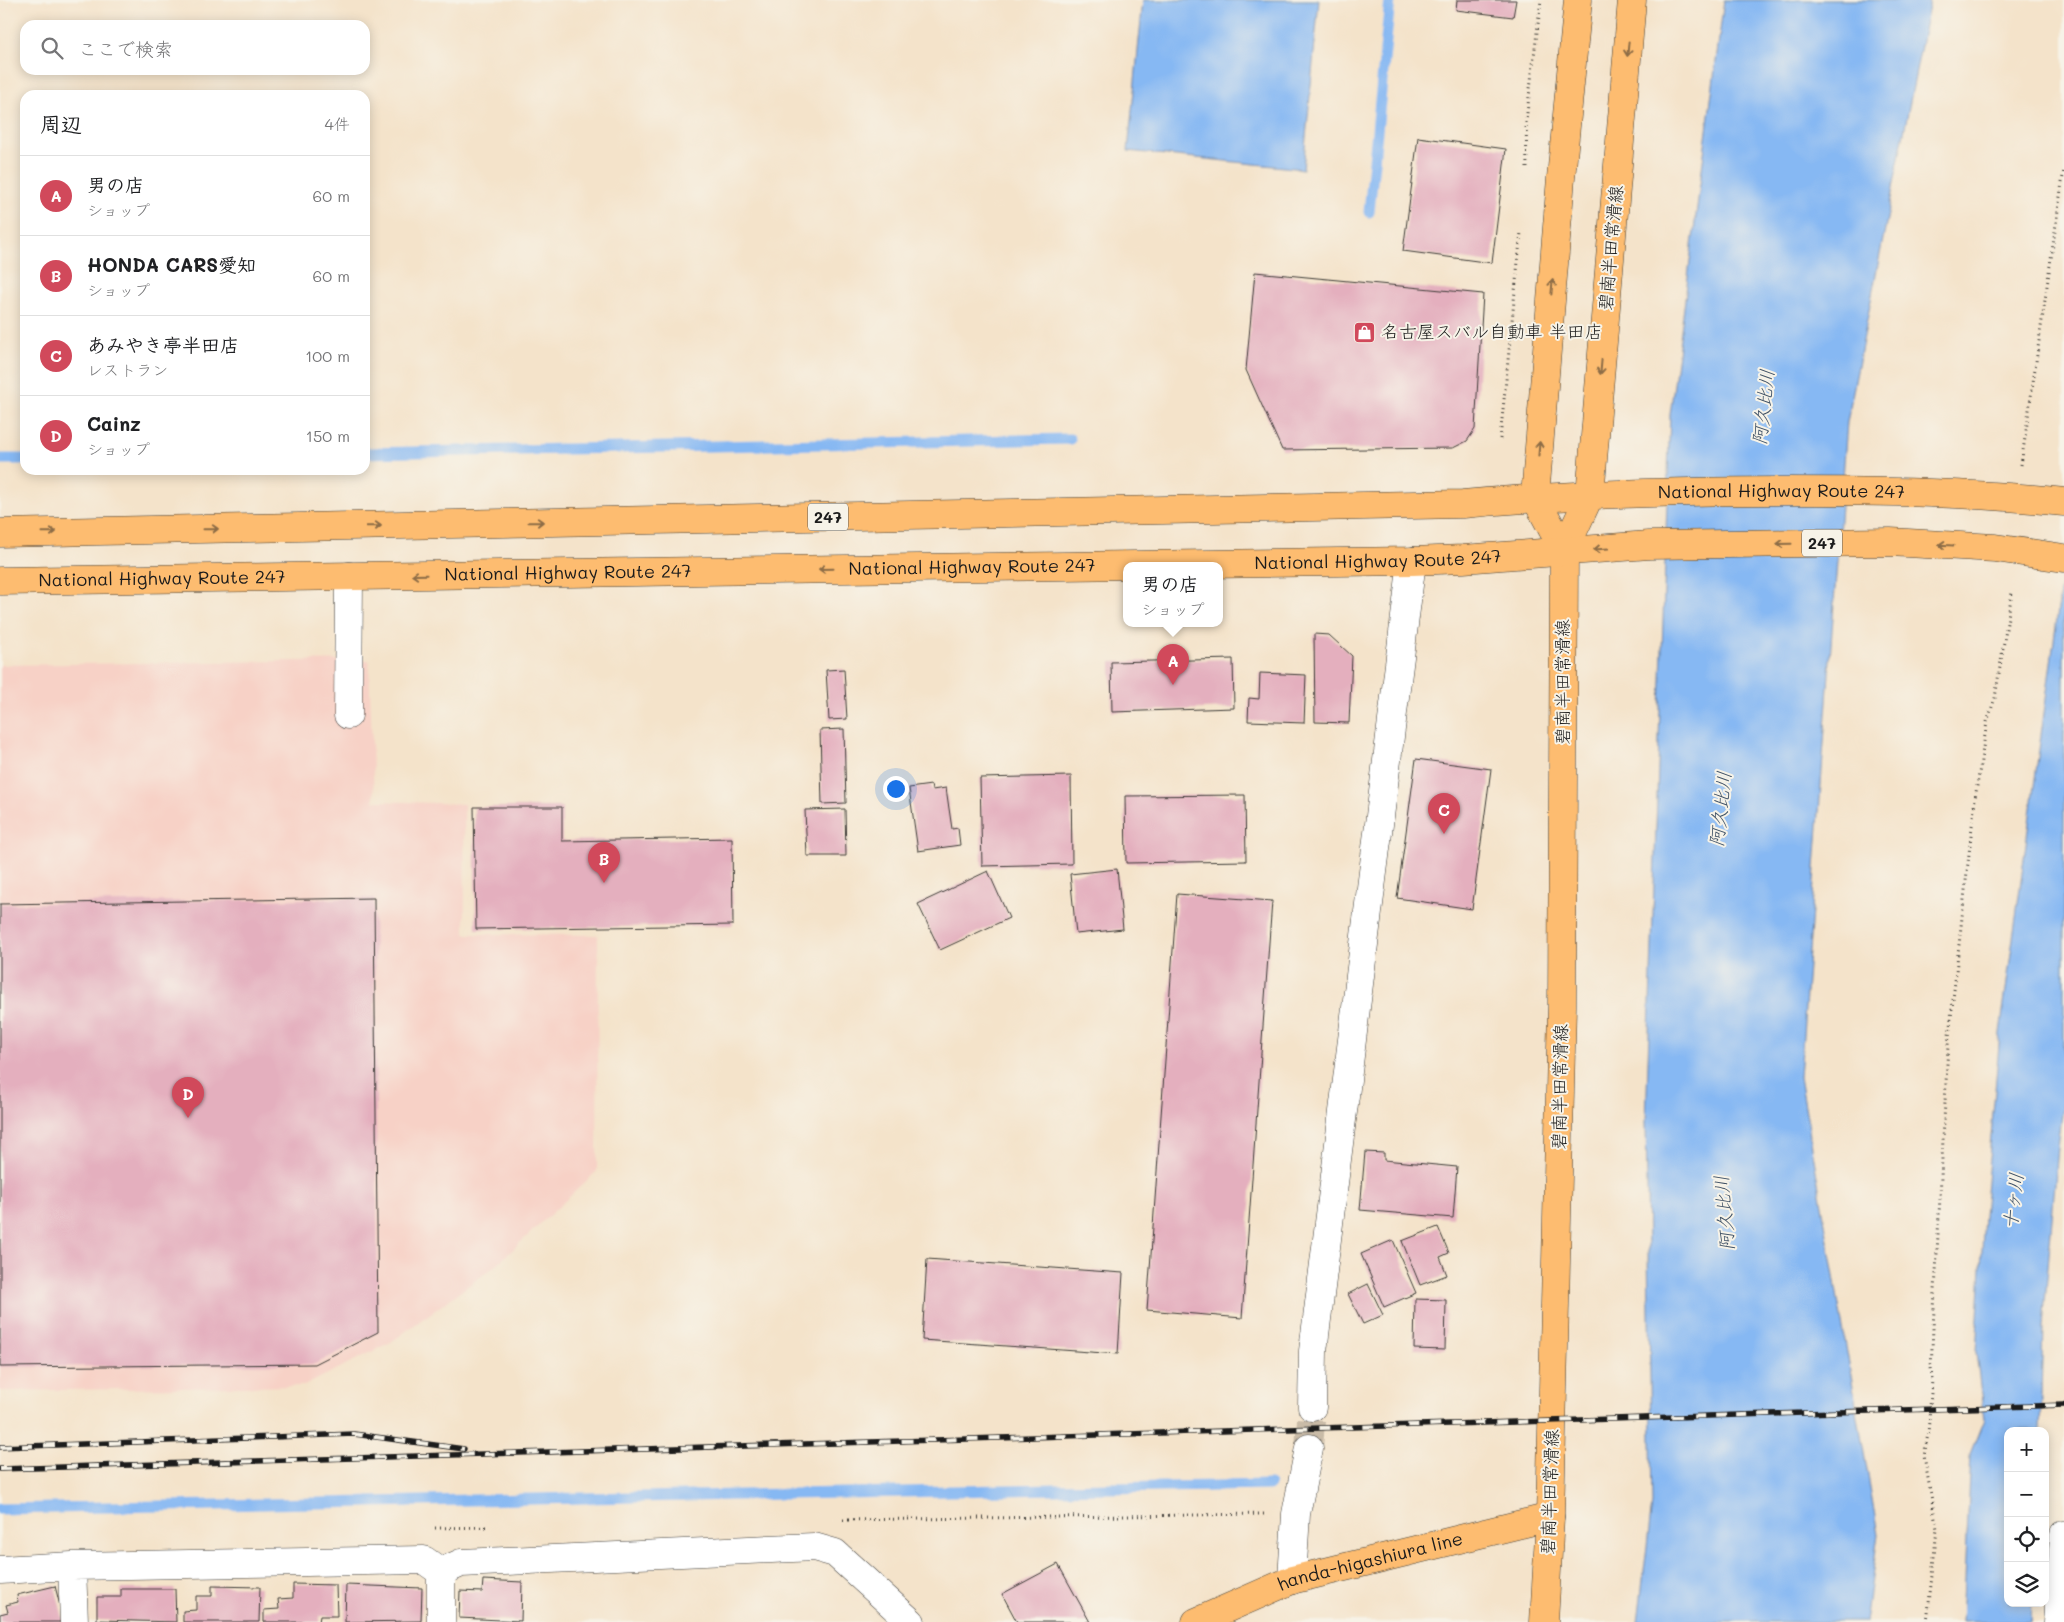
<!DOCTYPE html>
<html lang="ja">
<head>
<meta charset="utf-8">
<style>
  :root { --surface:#fff; --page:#f2f2f2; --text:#202124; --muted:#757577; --line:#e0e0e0; --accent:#d1495b }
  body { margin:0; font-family:Mali,"Klee One",sans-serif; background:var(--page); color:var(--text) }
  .controls { position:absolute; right:15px; bottom:15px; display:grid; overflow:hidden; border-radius:10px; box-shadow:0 2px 12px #0003 }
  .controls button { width:45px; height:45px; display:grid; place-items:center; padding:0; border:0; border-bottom:1px solid var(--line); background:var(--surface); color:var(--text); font:25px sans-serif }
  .you { position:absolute; left:895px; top:788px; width:18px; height:18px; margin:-12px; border:4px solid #fff; border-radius:50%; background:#1a73e8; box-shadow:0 0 0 8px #1a73e833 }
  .badge { display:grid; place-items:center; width:32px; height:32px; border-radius:50%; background:var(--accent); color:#fff; font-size:16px; font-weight:700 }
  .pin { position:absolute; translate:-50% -41px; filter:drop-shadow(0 1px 2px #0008) }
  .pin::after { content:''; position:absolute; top:26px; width:18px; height:15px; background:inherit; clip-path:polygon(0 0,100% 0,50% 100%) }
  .popup { position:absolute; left:1123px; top:562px; width:100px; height:65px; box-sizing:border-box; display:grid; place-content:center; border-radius:10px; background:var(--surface); filter:drop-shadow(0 1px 4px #0005); font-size:16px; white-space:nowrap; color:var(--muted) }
  .popup b { font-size:19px; color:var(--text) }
  .popup::after { content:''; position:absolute; left:50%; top:100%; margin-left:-10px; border:10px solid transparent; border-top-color:var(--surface) }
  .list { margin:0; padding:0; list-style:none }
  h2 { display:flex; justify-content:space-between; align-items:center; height:65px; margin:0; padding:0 20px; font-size:21px }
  h2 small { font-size:16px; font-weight:400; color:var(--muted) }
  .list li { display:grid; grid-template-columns:32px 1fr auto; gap:15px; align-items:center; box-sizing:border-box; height:80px; padding:0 20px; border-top:1px solid var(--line) }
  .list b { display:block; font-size:19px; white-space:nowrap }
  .list p { margin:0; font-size:16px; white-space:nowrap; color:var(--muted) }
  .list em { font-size:16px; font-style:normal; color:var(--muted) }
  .icon { flex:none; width:28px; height:28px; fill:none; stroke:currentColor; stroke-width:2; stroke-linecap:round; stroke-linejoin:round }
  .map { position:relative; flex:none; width:2064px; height:1622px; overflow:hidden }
  .search { position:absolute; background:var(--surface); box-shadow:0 2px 12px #0003; left:20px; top:20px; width:350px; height:55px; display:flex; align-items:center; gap:12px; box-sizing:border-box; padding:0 18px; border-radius:15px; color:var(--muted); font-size:19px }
  .panel { position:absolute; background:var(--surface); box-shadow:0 2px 12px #0003; left:20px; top:90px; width:350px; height:385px; border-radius:15px }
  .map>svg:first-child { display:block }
</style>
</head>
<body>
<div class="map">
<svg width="2064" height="1622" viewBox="0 0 2064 1622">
  <rect width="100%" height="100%" fill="#f7f3e8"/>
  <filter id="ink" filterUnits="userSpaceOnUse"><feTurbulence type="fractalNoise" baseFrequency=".02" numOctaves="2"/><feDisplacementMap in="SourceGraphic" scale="10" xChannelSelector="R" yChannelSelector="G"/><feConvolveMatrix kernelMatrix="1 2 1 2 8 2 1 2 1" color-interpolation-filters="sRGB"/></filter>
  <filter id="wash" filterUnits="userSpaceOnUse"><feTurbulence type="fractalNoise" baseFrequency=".0096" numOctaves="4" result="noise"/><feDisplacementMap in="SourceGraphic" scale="20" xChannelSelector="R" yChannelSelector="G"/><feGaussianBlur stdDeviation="1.12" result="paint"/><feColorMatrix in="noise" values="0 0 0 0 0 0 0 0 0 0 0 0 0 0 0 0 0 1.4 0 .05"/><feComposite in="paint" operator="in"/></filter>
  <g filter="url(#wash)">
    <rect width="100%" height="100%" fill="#f4e3ca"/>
    <path fill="#f7d1c6" d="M369,660L374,801L464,804L465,934L598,935L597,1171L494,1267L391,1342L304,1386L0,1391V665Z"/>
    <path fill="#86b8f3" stroke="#516a88" d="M1143,0H1319L1303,169L1128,151Z
      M1724,0H1930L1847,422L1800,1077L1878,1534L1866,1622H1638L1652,1504L1646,1121L1670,415Z
      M2064,557V1099L2058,1147L2043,1327L2040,1431H2008V1603H2031L2030,1622H1962L1970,1454L1984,1419L1976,1352L1984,1216L2000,1033L2056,626Z"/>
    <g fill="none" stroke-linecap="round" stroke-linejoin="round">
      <path stroke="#86b8f3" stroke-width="11" d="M1369,212L1390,0
        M365,453L1070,439
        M0,459H25
        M0,1509L1269,1485"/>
    </g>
    <g id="blocks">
      <path fill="#e4afbe" d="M1457,0H1516L1513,17L1456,10Z
        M1418,137L1506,149L1492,263L1403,251Z
        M1255,272L1483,294L1475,429L1467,441L1453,448L1282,450L1246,370Z
        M1314,634L1329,635L1352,656L1349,723L1315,722Z
        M1233,659L1234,708L1112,712L1111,662Z
        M844,669L847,719L829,720L826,670Z
        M1260,673L1306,675L1304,723L1248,721L1249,698L1259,699Z
        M844,729L846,803L822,804L820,730Z
        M1416,759L1491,769L1472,909L1397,898Z
        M1071,776L1072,864L982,866L980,778Z
        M931,785L932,790L946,788L952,829L958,828L960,845L918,851L909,788Z
        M1245,795L1246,861L1126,863L1125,796Z
        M474,807H562V841L732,838L733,925L476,929Z
        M845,809L846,856H807L805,810Z
        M1117,869L1123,929L1076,934L1070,874Z
        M988,871L1009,918L940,950L918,904Z
        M1177,894L1272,901L1242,1318L1147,1310Z
        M374,898L378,1332L315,1364L0,1367V904Z
        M1365,1152L1384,1153V1160L1457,1167L1453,1218L1360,1210Z
        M1438,1227L1449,1253L1440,1257L1447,1275L1420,1285L1402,1241Z
        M1393,1240L1416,1293L1384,1307L1361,1254Z
        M927,1259L1123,1273L1118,1354L922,1340Z
        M1368,1284L1383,1315L1363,1324L1348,1294Z
        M1415,1299L1446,1300L1445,1350L1414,1349Z
        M1058,1564L1090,1622H1017L1002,1594Z
        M483,1580L522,1582L521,1621L459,1618L460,1591L482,1592Z
        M293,1584L336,1585L337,1616H320L319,1622H264V1610L279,1609L278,1599L293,1598Z
        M346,1585L422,1588L421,1621L345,1622Z
        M55,1586L64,1622H0V1614L8,1612L6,1605L18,1602L17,1595Z
        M212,1586L260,1587L259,1622H183V1611L196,1610V1596H212Z
        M121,1589H175L176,1622L97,1620V1597H121Z"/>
    </g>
  </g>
  <g filter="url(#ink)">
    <use href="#blocks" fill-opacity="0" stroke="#3c3a36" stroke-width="1"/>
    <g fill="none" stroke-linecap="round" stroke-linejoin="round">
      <path stroke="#c9bba7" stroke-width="28" stroke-dasharray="28 14" stroke-linecap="butt" d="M1309,1448L1312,1407"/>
      <defs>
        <path id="minor" d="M348,715L349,576
          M1312,1407L1313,1351L1412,561
          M72,1566L74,1622
          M0,1570L72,1566L424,1560L441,1572V1622
          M441,1572L461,1563L814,1547L835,1553L911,1622
          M1292,1580L1296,1514L1309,1448
          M2058,1622L2064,1535"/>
        <g id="major">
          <path d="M1564,551L1535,497L1561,178L1578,0"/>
          <path id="s1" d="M1196,1622L1292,1580L1550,1517"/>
          <path d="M1544,1622L1550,1517L1562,1006L1564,551L1590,495L1632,0"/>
        </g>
        <g id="highway">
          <path id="s2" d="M0,533L1463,504C1570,494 1677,491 1784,491C1878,491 1971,492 2064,502"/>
          <path id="s3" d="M0,581L1412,561L1463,559L1649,545L1890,542L1995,548L2064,558"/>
        </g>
      </defs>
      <use href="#minor" stroke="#3c3a36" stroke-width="29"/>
      <use href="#major" stroke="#3c3a36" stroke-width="29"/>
      <use href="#highway" stroke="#3c3a36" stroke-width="29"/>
      <path stroke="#3c3a36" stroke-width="3" stroke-dasharray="1 4" stroke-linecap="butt" d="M1527,168L1526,121L1541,0
        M1500,439L1521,232
        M2021,465L2064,169
        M843,1520L1264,1514
        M435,1528L489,1527
        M1927,1622L1937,1529L1924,1456L1928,1434L1932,1380L1931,1367L1948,1045L1975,799L1987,722L1995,698L2012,592"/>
      <use href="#minor" stroke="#fff" stroke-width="28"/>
      <use href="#major" stroke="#fdbc6f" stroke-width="28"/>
      <use href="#highway" stroke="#fdbc6f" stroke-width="28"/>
      <defs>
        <path id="rail" d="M0,1447L354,1434L464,1449
          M0,1469L2064,1405"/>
      </defs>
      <use href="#rail" stroke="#1c1c1c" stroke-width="5.5"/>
      <use href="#rail" stroke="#f7f3e8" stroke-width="4" stroke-dasharray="11" stroke-linecap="butt"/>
    </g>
    <defs><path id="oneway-shaft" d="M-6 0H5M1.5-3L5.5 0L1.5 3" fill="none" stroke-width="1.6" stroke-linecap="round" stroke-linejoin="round" transform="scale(1.25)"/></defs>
    <g stroke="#8c6c46">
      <use href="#oneway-shaft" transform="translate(1628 49) rotate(95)"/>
      <use href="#oneway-shaft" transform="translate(1552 287) rotate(-85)"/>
      <use href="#oneway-shaft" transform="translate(1601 367) rotate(95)"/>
      <use href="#oneway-shaft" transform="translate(1539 449) rotate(-85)"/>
      <use href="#oneway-shaft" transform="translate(536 522) rotate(-1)"/>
      <use href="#oneway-shaft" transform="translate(374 526) rotate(-1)"/>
      <use href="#oneway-shaft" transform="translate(211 529) rotate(-1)"/>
      <use href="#oneway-shaft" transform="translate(49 532) rotate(-1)"/>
      <use href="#oneway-shaft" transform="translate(1784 544) rotate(179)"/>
      <use href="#oneway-shaft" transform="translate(1946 545) rotate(-177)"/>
      <use href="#oneway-shaft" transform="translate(1601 549) rotate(176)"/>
      <use href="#oneway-shaft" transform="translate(826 569) rotate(179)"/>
      <use href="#oneway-shaft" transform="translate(419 575) rotate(179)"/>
    </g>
  </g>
  <defs>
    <symbol id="shop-square" viewBox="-11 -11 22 22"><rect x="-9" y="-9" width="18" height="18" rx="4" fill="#d1495b" stroke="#f7f3e8"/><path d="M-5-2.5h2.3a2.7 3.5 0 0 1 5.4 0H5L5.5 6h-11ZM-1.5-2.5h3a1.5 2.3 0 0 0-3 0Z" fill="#fff"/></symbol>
  </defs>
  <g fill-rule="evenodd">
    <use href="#shop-square" x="1352" y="320" width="25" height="25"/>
  </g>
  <g text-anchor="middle" stroke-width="4" stroke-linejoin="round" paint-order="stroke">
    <g fill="#f7f3e8" stroke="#5e5c59" stroke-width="1">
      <rect x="808" y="503.5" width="40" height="27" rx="4"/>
      <rect x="1802" y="529.5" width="40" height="27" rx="4"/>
    </g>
    <g font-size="16" font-weight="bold" fill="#1c1c1c">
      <text x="828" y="523">247</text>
      <text x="1822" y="549">247</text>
    </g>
    <g font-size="18" fill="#1c1c1c" stroke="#f7f3e8">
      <text transform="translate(1611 248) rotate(-85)" y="6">碧南半田常滑線</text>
      <text dy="6" stroke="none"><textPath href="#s2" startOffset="1782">National Highway Route 247</textPath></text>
      <text dy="6" stroke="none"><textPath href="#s3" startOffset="1378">National Highway Route 247</textPath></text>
      <text dy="6" stroke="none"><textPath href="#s3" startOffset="972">National Highway Route 247</textPath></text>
      <text dy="6" stroke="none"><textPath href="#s3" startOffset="568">National Highway Route 247</textPath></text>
      <text dy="6" stroke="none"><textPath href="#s3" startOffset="162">National Highway Route 247</textPath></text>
      <text transform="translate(1563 682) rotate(-90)" y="6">碧南半田常滑線</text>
      <text transform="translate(1560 1087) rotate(-89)" y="6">碧南半田常滑線</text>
      <text transform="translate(1550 1492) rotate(-88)" y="6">碧南半田常滑線</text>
      <text dy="6" stroke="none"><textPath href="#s1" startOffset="185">handa-higashiura line</textPath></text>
    </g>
    <g font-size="18" fill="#1c1c1c" stroke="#f7f3e8" text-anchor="start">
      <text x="1381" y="338">名古屋スバル自動車 半田店</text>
    </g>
    <g font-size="19" font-style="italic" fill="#415367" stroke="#f7f3e8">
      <text transform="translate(1763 407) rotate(-84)" y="7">阿久比川</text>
      <text transform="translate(1720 809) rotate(-84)" y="7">阿久比川</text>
      <text transform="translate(2013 1201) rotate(-83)" y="7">十ヶ川</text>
      <text transform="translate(1724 1213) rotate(-95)" y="7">阿久比川</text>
    </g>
  </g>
</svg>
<div class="controls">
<button>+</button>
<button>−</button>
<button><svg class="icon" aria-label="locate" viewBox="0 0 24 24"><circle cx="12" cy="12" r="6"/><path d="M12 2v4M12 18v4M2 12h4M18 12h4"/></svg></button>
<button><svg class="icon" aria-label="layers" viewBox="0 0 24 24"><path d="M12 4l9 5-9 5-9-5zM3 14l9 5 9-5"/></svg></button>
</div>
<div class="you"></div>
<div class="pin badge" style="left:1173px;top:685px">A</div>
<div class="popup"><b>男の店</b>ショップ</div>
<div class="pin badge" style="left:604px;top:883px">B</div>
<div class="pin badge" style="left:1444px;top:834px">C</div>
<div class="pin badge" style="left:188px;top:1118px">D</div>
<div class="search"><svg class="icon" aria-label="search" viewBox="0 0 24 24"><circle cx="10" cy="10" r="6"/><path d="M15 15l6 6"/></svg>ここで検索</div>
<section class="panel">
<h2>周辺<small>4件</small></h2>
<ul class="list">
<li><span class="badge">A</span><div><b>男の店</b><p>ショップ</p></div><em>60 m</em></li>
<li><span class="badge">B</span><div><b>HONDA CARS愛知</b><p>ショップ</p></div><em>60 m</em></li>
<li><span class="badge">C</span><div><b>あみやき亭半田店</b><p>レストラン</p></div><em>100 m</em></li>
<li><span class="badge">D</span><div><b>Cainz</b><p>ショップ</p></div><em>150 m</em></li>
</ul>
</section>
</div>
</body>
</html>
